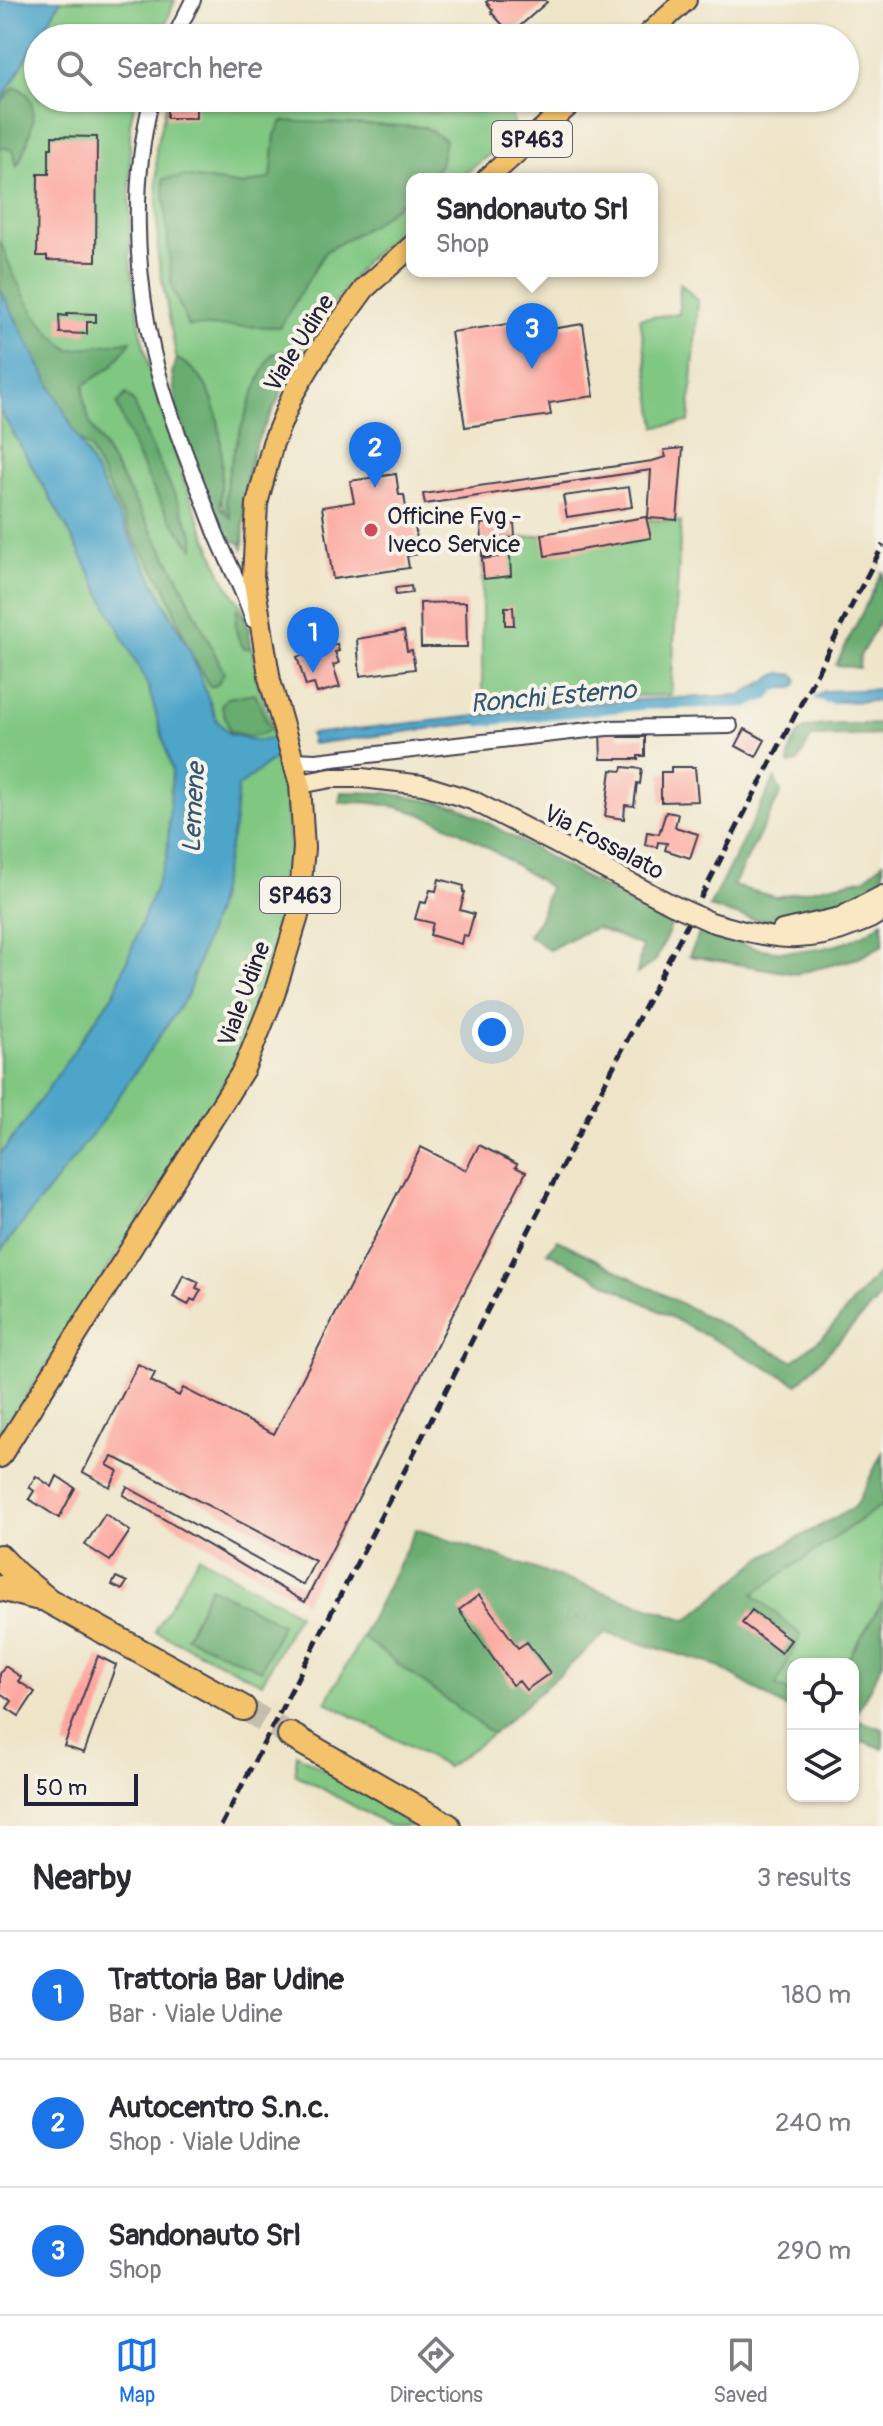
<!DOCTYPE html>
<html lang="en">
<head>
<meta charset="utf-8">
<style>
  :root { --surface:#fff; --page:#f7f7f7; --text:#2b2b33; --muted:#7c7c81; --line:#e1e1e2; --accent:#1a73e8 }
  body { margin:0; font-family:Pangolin,sans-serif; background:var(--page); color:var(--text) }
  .controls { position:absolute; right:24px; bottom:24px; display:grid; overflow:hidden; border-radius:16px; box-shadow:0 2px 6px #0004 }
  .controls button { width:72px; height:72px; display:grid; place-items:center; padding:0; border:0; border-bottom:2px solid var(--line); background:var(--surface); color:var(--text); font:40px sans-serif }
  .scale { position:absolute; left:24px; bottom:20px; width:114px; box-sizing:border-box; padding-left:8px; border:4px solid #22223b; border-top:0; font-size:22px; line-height:28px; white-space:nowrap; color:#22223b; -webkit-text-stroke:6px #f7f3e8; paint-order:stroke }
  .you { position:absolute; left:492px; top:1032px; width:28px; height:28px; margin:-20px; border:6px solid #fff; border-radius:50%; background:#1a73e8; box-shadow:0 0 0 12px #1a73e833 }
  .badge { display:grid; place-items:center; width:52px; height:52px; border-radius:50%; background:var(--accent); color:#fff; font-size:26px; font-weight:700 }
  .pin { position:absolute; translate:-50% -66px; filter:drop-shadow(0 2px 4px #0008) }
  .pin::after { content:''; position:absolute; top:42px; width:28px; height:24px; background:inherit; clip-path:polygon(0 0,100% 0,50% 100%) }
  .popup { position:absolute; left:406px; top:173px; width:252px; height:104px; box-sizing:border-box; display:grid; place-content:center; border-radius:16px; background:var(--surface); filter:drop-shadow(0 2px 6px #0005); font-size:26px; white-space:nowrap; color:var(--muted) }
  .popup b { font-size:30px; color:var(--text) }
  .popup::after { content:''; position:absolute; left:50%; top:100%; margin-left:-16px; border:16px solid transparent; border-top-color:var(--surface) }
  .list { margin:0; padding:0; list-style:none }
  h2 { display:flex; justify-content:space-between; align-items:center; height:104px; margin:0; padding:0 32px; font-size:34px }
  h2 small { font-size:26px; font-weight:400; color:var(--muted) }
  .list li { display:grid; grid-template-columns:52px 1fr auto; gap:24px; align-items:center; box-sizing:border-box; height:128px; padding:0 32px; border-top:2px solid var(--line) }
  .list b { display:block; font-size:30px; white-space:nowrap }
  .list p { margin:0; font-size:26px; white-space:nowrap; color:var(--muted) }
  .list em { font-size:26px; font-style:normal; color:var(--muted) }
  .icon { flex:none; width:44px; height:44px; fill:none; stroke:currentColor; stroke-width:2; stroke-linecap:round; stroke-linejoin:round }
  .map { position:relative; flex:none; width:883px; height:1826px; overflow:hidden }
  .search { position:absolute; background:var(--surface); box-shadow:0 2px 6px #0004; left:24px; right:24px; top:24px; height:88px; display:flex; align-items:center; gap:20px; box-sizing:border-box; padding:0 28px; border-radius:44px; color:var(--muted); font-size:30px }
  .sheet { height:488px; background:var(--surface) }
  nav { display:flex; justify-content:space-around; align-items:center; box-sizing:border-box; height:112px; border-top:2px solid var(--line); background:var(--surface); font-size:22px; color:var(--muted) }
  nav a { display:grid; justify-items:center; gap:4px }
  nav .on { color:var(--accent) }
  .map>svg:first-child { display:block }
</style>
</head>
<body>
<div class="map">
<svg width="883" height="1826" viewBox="0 0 883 1826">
  <rect width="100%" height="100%" fill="#f7f3e8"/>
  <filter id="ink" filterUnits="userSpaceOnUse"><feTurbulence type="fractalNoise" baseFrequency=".0125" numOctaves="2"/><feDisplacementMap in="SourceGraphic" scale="16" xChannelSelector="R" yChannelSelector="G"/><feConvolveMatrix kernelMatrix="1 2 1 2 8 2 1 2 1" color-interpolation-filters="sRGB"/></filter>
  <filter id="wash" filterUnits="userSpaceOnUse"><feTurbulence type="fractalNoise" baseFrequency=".006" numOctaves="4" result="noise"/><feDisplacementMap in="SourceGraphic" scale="32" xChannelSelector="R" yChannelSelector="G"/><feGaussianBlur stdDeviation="1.8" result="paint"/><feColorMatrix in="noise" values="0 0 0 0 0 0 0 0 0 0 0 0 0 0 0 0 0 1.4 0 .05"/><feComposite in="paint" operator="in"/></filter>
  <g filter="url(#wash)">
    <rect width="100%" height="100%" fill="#eee5c9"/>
    <path fill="#80c782" stroke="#51745e" stroke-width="2" d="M0,0H175L160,38H38V98H136L130,123V260L142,338L155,389L185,484L223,578L245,612L259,686L276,737L286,796L290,854L286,904L264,988L240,1051L227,1077L209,1110L0,1438Z
      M167,102L419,112L502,111L510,106L515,130L509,139L458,179H412V219L365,262L310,336L280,392L255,445L245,494L243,550L209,475L185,405L158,257L156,148Z
      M680,283L698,301L689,422L656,427L640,318L679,314Z
      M652,520L681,522L671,695L628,696L482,713V543Z
      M883,1504V1601L845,1664H793V1693L776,1687L753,1594Z
      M199,1556L298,1614L262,1683L155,1631Z
      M362,1637L493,1734L447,1767L326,1702Z
      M297,1754L422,1826H390L295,1774Z"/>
    <path fill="#68ac70" stroke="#456756" stroke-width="2" d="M15,87C47,96 28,145 17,166L13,150L0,147V103Z
      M282,121L425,127L445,140L440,165L428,179H412V194L373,224L325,252L280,327L188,326L172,287L163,179L183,176L243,185L271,178L275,135Z
      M0,240C14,280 35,326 70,350L131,341L111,367L84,385V400L90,423L177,575L224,673L217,685L210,687L188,648L166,588L132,535L90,449L76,436L0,295Z
      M285,351C298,377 266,419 256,444C242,475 244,511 243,544L231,540L213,515L176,406L172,373L177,359C228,383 223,459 220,507L231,518C230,513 226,506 226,500C223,470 256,381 272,354Z
      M126,394L134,402L149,441L194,536V549C159,512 134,452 117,404Z
      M883,571V615L860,656L859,668L836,665Z
      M237,608C248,620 252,632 250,648H244C234,634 235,625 237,608Z
      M255,693L270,730C257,738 245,737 230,731L221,705L227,698Z
      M883,724V735L811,737L798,762L789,764C788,750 796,730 810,727C833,722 860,725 883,724Z
      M775,778L781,793L733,886L776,897L866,878L883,862V884C844,905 797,927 752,919C737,916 723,911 709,907Z
      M341,792L387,793L458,806L671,926L656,960L637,974L642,946L597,928L577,935L549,950L528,935L540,918L549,887C485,846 419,795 339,803Z
      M883,921V945L859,958L796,974L689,956L701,930C716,935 732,942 748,946C790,958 850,950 883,921Z
      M558,1240L793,1361L827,1333L883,1267V1294L798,1384L547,1252Z
      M883,1451V1504L753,1594L801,1635L776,1686L793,1693V1712L715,1665L606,1633L493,1734L362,1637L416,1529L687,1620L763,1557L856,1506Z
      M210,1587L282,1624L261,1670L186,1637Z
      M883,1601V1662L854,1719L883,1729V1748L853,1738V1664H845Z"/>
    <path fill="#4da5ca" stroke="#386482" stroke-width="2" d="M0,0H61L0,103Z
      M0,289L191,653L217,721L230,734L259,741L276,737L280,754L238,787L234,827L216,908L187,996L98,1127L0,1252V1154L23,1125L115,991L167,857L172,770L148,686L66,526L0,410Z
      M780,673L795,675L798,681L794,688H775C755,713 712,706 683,706C559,709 435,729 312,744L310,734L615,701L740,695Z
      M883,689V701L827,702L816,697L824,691Z"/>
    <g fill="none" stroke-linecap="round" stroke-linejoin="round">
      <path stroke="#4da5ca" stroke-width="5" d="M816,697L834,702
        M480,724L646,707L748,705L768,697L775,688H779"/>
    </g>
    <g id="blocks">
      <path fill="#fda59d" d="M489,0H545L547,2L511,34L491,12L493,10L486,2Z
        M186,103H196V118H167V105H186Z
        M52,136L97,137L96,261L47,260V256H37L38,174H49V148H52Z
        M67,313L96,314V322H87V334L60,333L59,315L67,316Z
        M537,320L538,331L583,324L594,396L549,403L551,415L465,427L451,332Z
        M683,448L677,520L648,518L651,470L425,504L423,494L652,461L666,457L664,450Z
        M396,474L399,495H404L408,520L414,519L419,554L407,556L409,568L333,579L322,507L354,502L350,481Z
        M629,487L632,507L567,517L563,496Z
        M646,517L651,538L545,556L542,534Z
        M514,521L515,538L482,540L481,524Z
        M502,542L503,555L482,557V543Z
        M510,555L511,576L484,579L482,559Z
        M411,586L412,593L396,595L395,588Z
        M466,602L467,647H421L420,603Z
        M505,607H513L514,625H505Z
        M404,631L407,651L412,650L415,669L360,676L357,639Z
        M332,642L333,645L337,644L339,651L335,652L339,663L333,665L340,687L317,693L314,684L306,686L297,657L324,649L323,644Z
        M745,729L765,740L756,757L736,746Z
        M600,731H618L619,737H645V756H638V759H601Z
        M623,767L642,769L640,784L637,783L634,806L625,805L624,819L605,816L611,770L622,771Z
        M671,767H695L698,801L661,802V772H671Z
        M666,812L678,814L675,827L698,834L690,858L665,850L667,843L658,842L657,847L645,845L647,832L659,834Z
        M439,879L464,886L463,892H465L460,910L474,914L468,936L463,935L461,944L430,935L433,923L415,919L420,902L426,903L430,890L436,891Z
        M479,1145L517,1164L515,1167L526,1172L305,1602L123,1495L127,1487L303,1585L315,1561L118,1459L112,1457L107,1465L118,1471L110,1487L83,1472L138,1364L155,1373L151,1381L179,1396L183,1388L274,1434L421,1147L466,1170Z
        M183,1275L199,1282L196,1288L201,1290L195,1301L191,1299L188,1305L173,1297Z
        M36,1476L52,1487L57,1476L75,1488L59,1518L29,1499L34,1491L29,1487Z
        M105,1514L130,1531L110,1561L85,1545Z
        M116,1577L127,1582L122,1590L112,1585Z
        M479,1595L518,1648L527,1642L550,1673L526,1690L519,1681L512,1685L459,1610Z
        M752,1610L791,1640L781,1653L742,1623Z
        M98,1656L116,1665L84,1753L64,1746Z
        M5,1666L21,1677L18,1681L35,1692L19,1716L7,1708L12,1701L0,1693V1674Z"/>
    </g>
  </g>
  <g filter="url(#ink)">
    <use href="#blocks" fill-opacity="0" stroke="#413f50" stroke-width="2"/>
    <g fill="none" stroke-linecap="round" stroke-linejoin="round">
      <path stroke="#c5bead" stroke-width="24" stroke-dasharray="24 12" stroke-linecap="butt" d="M243,1708L290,1735"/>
      <defs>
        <path id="street" d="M174,38L193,0
          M152,98C131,179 135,271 153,352C167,413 193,472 215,531C227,561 243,589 253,620
          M295,760L316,761L606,728L730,726"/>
        <path id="secondary" d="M300,784L331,778H362L423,785L472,800L673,905
          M711,922C764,937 801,948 855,925C865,921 875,918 883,910
          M782,930L840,917L883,895"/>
        <path id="primary" d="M644,38L686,0
          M487,179L577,98
          M0,1457L244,1069L274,995L298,916L304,848L300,784L270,681L253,576L257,504L273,443L293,394L319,351L365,288L412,246"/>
        <path id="highway" d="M0,1557L16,1574L49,1601L243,1708
          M0,1588L39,1598
          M290,1735L448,1826"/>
      </defs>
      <use href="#street" stroke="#413f50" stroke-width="18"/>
      <use href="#secondary" stroke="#413f50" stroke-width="22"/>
      <use href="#primary" stroke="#413f50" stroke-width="24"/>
      <use href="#highway" stroke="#413f50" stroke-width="28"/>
      <use href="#street" stroke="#fff" stroke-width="14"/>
      <use href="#secondary" stroke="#fae7c3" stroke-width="18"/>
      <use href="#primary" stroke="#f3c26a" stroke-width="20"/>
      <use href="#highway" stroke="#f3c26a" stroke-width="24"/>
      <path stroke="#22223b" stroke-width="5" stroke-dasharray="12 6" stroke-linecap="butt" d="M221,1826L883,545"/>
      <defs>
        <path id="secondary-bridge" d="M673,905L711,922"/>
      </defs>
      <use href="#secondary-bridge" stroke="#413f50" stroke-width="22" stroke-linecap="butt"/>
      <use href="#secondary-bridge" stroke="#fae7c3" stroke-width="18"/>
    </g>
  </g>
  <circle fill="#d1495b" stroke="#f7f3e8" stroke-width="3" cx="371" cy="530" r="8"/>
  <g text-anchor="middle" stroke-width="8" stroke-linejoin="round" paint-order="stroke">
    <g fill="#f7f3e8" stroke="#62616f" stroke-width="2">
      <rect x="492" y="121" width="80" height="36" rx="6"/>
      <rect x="260" y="877" width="80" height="36" rx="6"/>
    </g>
    <g font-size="22" font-weight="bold" fill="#22223b">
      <text x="532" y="147">SP463</text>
      <text x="300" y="903">SP463</text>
    </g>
    <g font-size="24" fill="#22223b" stroke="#f7f3e8">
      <text transform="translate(299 343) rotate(-58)" y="8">Viale Udine</text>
      <text transform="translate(604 842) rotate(28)" y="8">Via Fossalato</text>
      <text transform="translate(244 994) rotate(-70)" y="8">Viale Udine</text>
    </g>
    <g font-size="24" fill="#22223b" stroke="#f7f3e8" text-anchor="start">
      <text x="387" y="524">Officine Fvg -<tspan x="387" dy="28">Iveco Service</tspan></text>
    </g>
    <g font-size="26" font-style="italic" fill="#335674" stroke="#f7f3e8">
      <text transform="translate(553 696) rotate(-5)" y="9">Ronchi Esterno</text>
      <text transform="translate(193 808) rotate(-87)" y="9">Lemene</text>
    </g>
  </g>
</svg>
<div class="controls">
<button><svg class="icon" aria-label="locate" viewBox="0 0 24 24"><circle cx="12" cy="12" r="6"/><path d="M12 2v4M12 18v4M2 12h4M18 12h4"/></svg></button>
<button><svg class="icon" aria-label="layers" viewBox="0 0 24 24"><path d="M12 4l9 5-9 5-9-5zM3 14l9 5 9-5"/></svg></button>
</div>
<div class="scale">50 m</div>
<div class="you"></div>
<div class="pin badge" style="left:313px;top:673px">1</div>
<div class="pin badge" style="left:375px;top:488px">2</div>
<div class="pin badge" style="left:532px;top:369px">3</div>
<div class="popup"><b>Sandonauto Srl</b>Shop</div>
<div class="search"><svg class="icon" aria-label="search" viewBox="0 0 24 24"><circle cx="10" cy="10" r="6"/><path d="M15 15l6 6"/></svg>Search here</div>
</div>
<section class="sheet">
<h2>Nearby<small>3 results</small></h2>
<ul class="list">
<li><span class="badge">1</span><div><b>Trattoria Bar Udine</b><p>Bar · Viale Udine</p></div><em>180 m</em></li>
<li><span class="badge">2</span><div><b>Autocentro S.n.c.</b><p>Shop · Viale Udine</p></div><em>240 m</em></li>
<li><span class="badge">3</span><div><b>Sandonauto Srl</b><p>Shop</p></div><em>290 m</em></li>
</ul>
</section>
<nav>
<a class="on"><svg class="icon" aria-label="map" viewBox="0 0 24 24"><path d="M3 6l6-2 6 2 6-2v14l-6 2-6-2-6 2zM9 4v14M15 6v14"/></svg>Map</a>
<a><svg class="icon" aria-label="directions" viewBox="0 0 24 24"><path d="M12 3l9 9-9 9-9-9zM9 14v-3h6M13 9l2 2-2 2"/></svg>Directions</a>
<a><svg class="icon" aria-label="saved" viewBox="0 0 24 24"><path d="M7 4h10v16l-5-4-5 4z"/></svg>Saved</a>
</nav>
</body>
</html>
